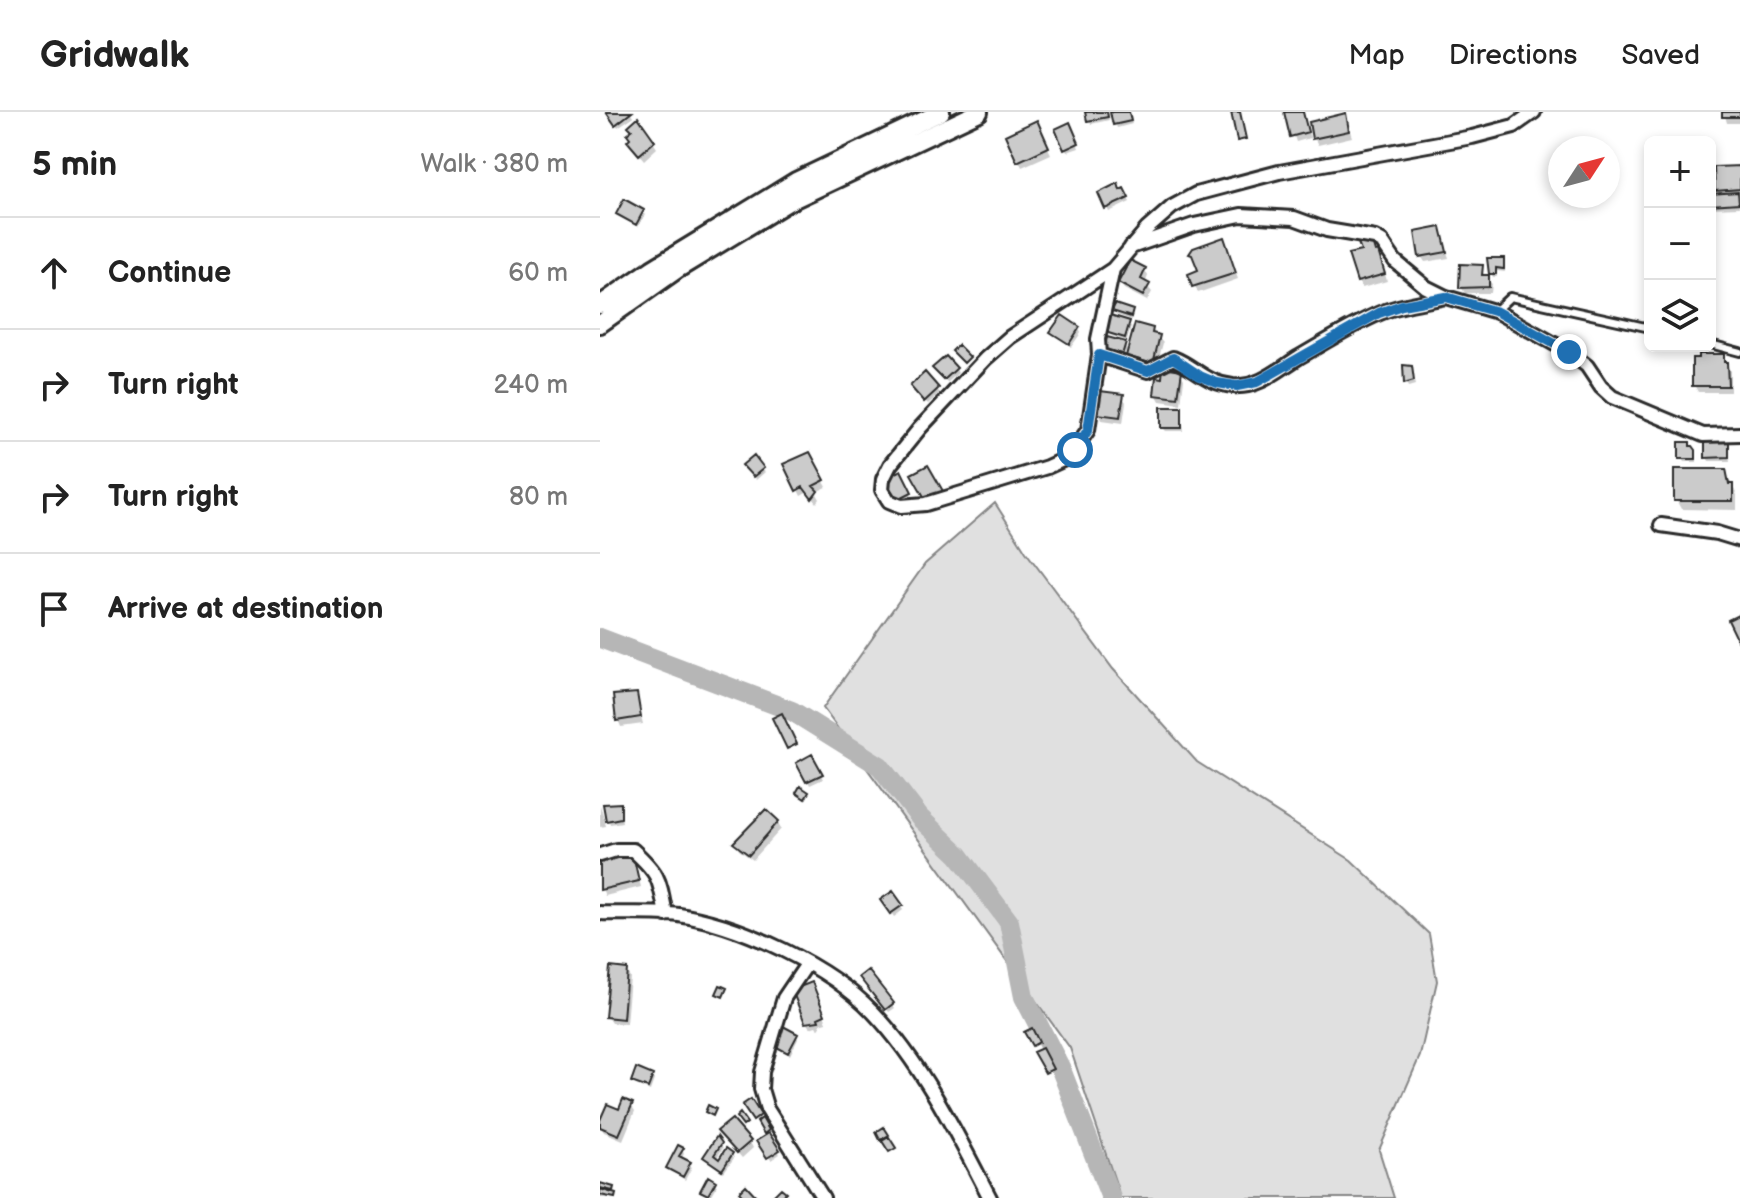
<!DOCTYPE html>
<html lang="en">
<head>
<meta charset="utf-8">
<style>
  :root { --surface:#fff; --page:#f6f6f6; --text:#222; --muted:#767676; --line:#e0e0e0 }
  body { margin:0; font-family:"Balsamiq Sans",sans-serif; background:var(--page); color:var(--text) }
  .controls { position:absolute; right:24px; top:24px; display:grid; overflow:hidden; border-radius:12px; box-shadow:0 4px 12px #0003 }
  .controls button { width:72px; height:72px; display:grid; place-items:center; padding:0; border:0; border-bottom:2px solid var(--line); background:var(--surface); color:var(--text); font:40px sans-serif }
  .compass { position:absolute; left:948px; top:24px; width:72px; height:72px; border-radius:50%; background:var(--surface); box-shadow:0 4px 12px #0003; rotate:54deg }
  .stop { position:absolute; width:24px; height:24px; margin:-18px; border:6px solid #1f6fb2; border-radius:50%; background:#fff }
  .stop.end { background:#1f6fb2; border-color:#fff; box-shadow:0 2px 8px #0008 }
  .list { margin:0; padding:0; list-style:none }
  h2 { display:flex; justify-content:space-between; align-items:center; height:104px; margin:0; padding:0 32px; font-size:34px }
  h2 small { font-size:26px; font-weight:400; color:var(--muted) }
  .list li { display:grid; grid-template-columns:52px 1fr auto; gap:24px; align-items:center; box-sizing:border-box; height:112px; padding:0 32px; border-top:2px solid var(--line) }
  .list b { display:block; font-size:30px; white-space:nowrap }
  .list em { font-size:26px; font-style:normal; color:var(--muted) }
  .icon { flex:none; width:44px; height:44px; fill:none; stroke:currentColor; stroke-width:2; stroke-linecap:round; stroke-linejoin:round }
  .map { position:relative; flex:none; width:1140px; height:1086px; overflow:hidden }
  header { display:flex; align-items:center; gap:48px; box-sizing:border-box; height:112px; padding:0 40px; background:var(--surface); border-bottom:2px solid var(--line) }
  header strong { font-size:38px }
  nav { display:flex; gap:44px; margin-inline-start:auto; font-size:28px }
  main { display:flex }
  aside { flex:1; background:var(--surface) }
  .map>svg:first-child { display:block }
</style>
</head>
<body>
<header>
<strong>Gridwalk</strong>
<nav><a>Map</a><a>Directions</a><a>Saved</a></nav>
</header>
<main>
<aside>
<h2>5 min<small>Walk · 380 m</small></h2>
<ul class="list">
<li><svg class="icon" aria-label="ahead" viewBox="0 0 24 24"><path d="M12 20V5M6 11l6-6 6 6"/></svg><div><b>Continue</b></div><em>60 m</em></li>
<li><svg class="icon" aria-label="right" viewBox="0 0 24 24"><path d="M7 20v-9h11M14 6l5 5-5 5"/></svg><div><b>Turn right</b></div><em>240 m</em></li>
<li><svg class="icon" aria-label="right" viewBox="0 0 24 24"><path d="M7 20v-9h11M14 6l5 5-5 5"/></svg><div><b>Turn right</b></div><em>80 m</em></li>
<li><svg class="icon" aria-label="arrive" viewBox="0 0 24 24"><path d="M6 21V4h12l-3 4 3 4H6"/></svg><div><b>Arrive at destination</b></div></li>
</ul>
</aside>
<div class="map">
<svg width="1140" height="1086" viewBox="0 0 1140 1086">
  <rect width="100%" height="100%" fill="#fff"/>
  <filter id="ink" filterUnits="userSpaceOnUse"><feTurbulence type="fractalNoise" baseFrequency=".0125" numOctaves="2"/><feDisplacementMap in="SourceGraphic" scale="16" xChannelSelector="R" yChannelSelector="G"/><feConvolveMatrix kernelMatrix="1 2 1 2 8 2 1 2 1" color-interpolation-filters="sRGB"/></filter>
  <g filter="url(#ink)">
    <path fill="#e0e0e0" stroke="#868686" stroke-width="2" d="M395,391L426,440L513,557L597,650L751,748L829,822L837,869L820,944L779,1038L794,1086H510L518,1078L470,936L223,596L325,452Z"/>
    <path fill="#0003" d="M8,0H30L33,5L18,15Z
      M487,0H507L509,8L491,12Z
      M512,0H529L532,12L517,16Z
      M686,0H703L710,26L696,30Z
      M1124,0H1140V11H1127Z
      M745,4L752,25L718,33L714,26Z
      M439,17L451,42L422,55L419,49Z
      M472,17L479,36L467,40L465,37Z
      M53,30L57,36L44,48L33,35Z
      M1140,56L1139,95L1114,96L1112,93L1120,83L1117,78Z
      M523,78L530,90L509,100L500,82Z
      M42,99L45,103L38,115L19,102Z
      M840,118L849,146L825,150L821,144Z
      M626,134L638,167L598,181L590,163L600,160L591,142Z
      M776,142L781,148L787,169L762,176L758,170Z
      M903,148L905,160L897,159V165H893L891,161Z
      M881,155L885,165L892,172L891,181H865L861,175Z
      M545,158L548,164L545,172L552,180L547,189L524,177L520,171Z
      M515,199H531L532,208L517,203Z
      M529,211L531,215L527,229L510,223L508,220Z
      M479,217L481,221L471,235L452,220Z
      M552,218L563,231L556,257L531,250L525,240L524,246L508,242L506,238L524,232L529,240Z
      M1123,244L1130,259V280H1098L1094,273Z
      M811,256L815,273L808,275L806,271Z
      M356,257L358,261L347,271L337,260Z
      M580,260L584,267L581,292L560,289L556,282Z
      M325,263L340,281L328,292L315,278Z
      M522,284L526,290L523,311L502,308L499,301Z
      M581,297L584,319H566L563,316Z
      M1128,330L1130,349H1109L1107,345Z
      M1089,332L1097,344V350H1084L1081,346Z
      M209,343L227,375L216,380L220,387L217,391L208,380L201,384L198,378Z
      M147,357H162L165,360L156,368Z
      M1125,359L1137,383V398L1081,397L1076,388Z
      M300,361L312,385L300,391L288,367Z
      M36,583L43,612L21,615L18,608Z
      M211,645L223,667L210,673L198,651Z
      M0,693L6,714L0,715Z
      M20,693L22,710L10,712L5,694Z
      M177,710L181,717L153,748L139,738L136,731Z
      M34,747L41,775L5,784L0,772Z
      M293,782L303,798L294,805L283,788Z
      M26,859L30,865L26,912L11,911L7,905Z
      M267,861L295,896L289,900L264,869Z
      M214,879L227,910L220,912L221,915L218,917L216,914L210,916L206,910Z
      M196,923L198,927L190,943L178,937L176,933Z
      M52,964L54,968L50,979L36,973L33,970Z
      M31,993L35,999L23,1028L4,1020L0,1014Z
      M145,993L159,1004L180,1042L171,1048L159,1030L167,1024Z
      M124,1026L150,1030L153,1036L142,1046Z
      M121,1033L123,1036L116,1047L119,1050L132,1042L134,1046L124,1060L106,1045Z
      M82,1038L84,1042L81,1047L92,1055L85,1068L68,1056Z
      M114,1070L117,1074L110,1086L102,1079Z
      M0,1073L13,1076L12,1083L17,1086H0Z"/>
    <g fill="none" stroke-linecap="round" stroke-linejoin="round">
      <path stroke="#b6b6b6" stroke-width="20" d="M0,526L192,599L280,654L320,706L359,743L409,810L424,885L460,955L511,1086"/>
    </g>
    <path fill="#cbcbcb" stroke="#2b2b2b" stroke-width="2" d="M6,0H32L15,13Z
      M485,0H507L508,5L487,9Z
      M510,0H529L531,9L513,13Z
      M631,0H640L646,27L637,29Z
      M684,0H703L708,20L690,25Z
      M1122,0H1140V5H1122Z
      M746,1L749,19L712,27L709,10Z
      M38,5L55,29L39,43L27,29L30,26L27,22L32,18L28,14Z
      M437,8L449,35L417,50L405,23Z
      M470,10L479,31L464,38L455,17Z
      M1140,54V77L1115,79L1114,55Z
      M518,71L520,78L524,76L529,86L505,97L498,81Z
      M1138,80L1139,91L1110,93V82Z
      M24,87L44,98L36,113L16,102Z
      M841,115L847,140L819,145L815,120Z
      M624,125L636,161L592,175L588,162L598,158L592,143L589,142L593,136Z
      M771,127L775,140L778,139L785,162L757,170L748,142L761,139L758,131Z
      M887,146H904V157L896,156V162H889Z
      M530,148L546,156L541,167L550,172L543,184L518,171Z
      M860,152L883,153L882,163H889V175L859,176Z
      M515,192L533,198L531,205L512,199Z
      M462,203L480,215L469,232L450,220Z
      M510,203L530,209L525,226L505,220Z
      M535,211L553,216L552,221L560,223L553,252L526,244Z
      M507,225L526,230L522,243L504,239Z
      M358,233L370,245L364,251L352,239Z
      M1099,242H1124V250H1127L1128,274H1092V246H1099Z
      M346,244L357,256L344,268L332,256Z
      M803,253L812,254L814,269L804,272Z
      M563,255L582,258L578,286L554,283L556,265L562,266Z
      M325,260L339,276L324,290L310,274Z
      M500,279L524,282L520,305L497,302Z
      M561,295H582V316H561Z
      M1105,328H1129V345L1105,346Z
      M1079,330H1090V334H1093L1096,338V347H1079Z
      M210,340L225,368L213,374L218,379L212,387L203,375L196,379L183,352Z
      M154,343L164,356L153,365L142,353Z
      M328,353L343,379L326,388L311,362Z
      M1074,357H1126L1129,372H1133V389H1074Z
      M301,358L312,380L296,388L285,366Z
      M1140,502V533L1128,508Z
      M37,581L41,605L16,609L13,583Z
      M182,601L197,632L187,637L172,606Z
      M212,642L223,662L206,670L196,651Z
      M200,674L209,680L205,687L196,681Z
      M21,691V706L6,709L3,692Z
      M166,697L179,709L149,743L133,731Z
      M32,738L39,769L0,778V747Z
      M293,779L303,793L290,802L280,788Z
      M10,855L27,857L23,907L5,905Z
      M268,858L294,891L285,898L259,865Z
      M212,870L225,903L218,906L219,909L205,911L192,878Z
      M120,873L127,876L123,885L116,882Z
      M183,914L198,922L188,941L173,933Z
      M432,916L439,930L432,934L424,920Z
      M442,936L453,957L445,961L433,940Z
      M36,956L53,963L48,976L31,970Z
      M23,987L33,991L19,1023L0,1015V1008L7,992L19,997Z
      M151,987L161,1003L153,1009L142,993Z
      M108,993L116,997L113,1004L105,1000Z
      M140,1001L147,1011L143,1014L136,1005Z
      M162,1006L169,1018L164,1022L157,1010Z
      M132,1007L151,1029L137,1041L117,1019Z
      M284,1015L289,1023L280,1028L276,1020Z
      M169,1021L180,1038L167,1046L156,1029Z
      M117,1024L122,1031L114,1043L119,1047L126,1036L133,1041L122,1058L103,1045Z
      M289,1025L296,1036L289,1040L282,1029Z
      M78,1033L84,1036L79,1044L91,1050L83,1065L66,1056Z
      M108,1064L116,1069L108,1083L100,1079Z
      M0,1071L14,1075L13,1079L0,1076Z
      M146,1073L158,1086H144L139,1080Z
      M181,1076L186,1080L180,1086H171Z
      M0,1077L16,1082L15,1086L0,1083Z"/>
    <g fill="none" stroke-linecap="round" stroke-linejoin="round">
      <defs>
        <path id="service" d="M894,200L910,185L1050,216
          M1110,232L1140,240"/>
        <path id="minor" d="M531,135L594,113L641,103L694,106L727,118L775,126L782,130L795,149L826,175L846,185L897,200L969,240L987,254L1001,275L1012,285L1103,323L1140,322
          M513,157L498,227L499,243L548,259L573,246C596,255 605,271 633,274C659,276 678,258 699,245C725,230 752,213 780,201C801,192 824,190 846,185
          M499,243L488,318L469,345L447,355L326,392L301,394L289,389L282,378L283,367L290,353L320,316L385,247L410,225L513,157L547,117L572,95L596,82L679,60L872,25L914,14L934,0
          M1061,413L1117,421L1140,428
          M0,743L16,738H33C60,763 59,766 66,803
          M0,801C26,802 54,800 79,803C142,813 229,854 273,900C322,951 358,1024 390,1086
          M207,852L184,886L162,960L161,977L167,997L223,1086"/>
        <path id="secondary" d="M0,193L52,157L196,69L341,0
          M0,212L78,157L188,90L379,0"/>
      </defs>
      <use href="#service" stroke="#2b2b2b" stroke-width="12"/>
      <use href="#minor" stroke="#2b2b2b" stroke-width="18"/>
      <use href="#secondary" stroke="#2b2b2b" stroke-width="22"/>
      <use href="#service" stroke="#fff" stroke-width="6"/>
      <use href="#minor" stroke="#fff" stroke-width="12"/>
      <use href="#secondary" stroke="#fff" stroke-width="16"/>
    </g>
  </g>
  <g fill="none" stroke-linecap="round" stroke-linejoin="round" filter="url(#ink)">
    <path stroke="#1f6fb2" stroke-width="10" d="M475,338L488,318L499,243L548,259L573,246L600,264L617,271L637,274L657,270L779,201L802,193L846,185L897,200L969,240"/>
  </g>
</svg>
<div class="controls">
<button>+</button>
<button>−</button>
<button><svg class="icon" aria-label="layers" viewBox="0 0 24 24"><path d="M12 4l9 5-9 5-9-5zM3 14l9 5 9-5"/></svg></button>
</div>
<svg class="compass" viewBox="-18 -18 36 36"><path d="M0-13l5 13h-10z" fill="#e53935"/><path d="M0 13l5-13h-10z" fill="#767676"/></svg>
<div class="stop" style="left:475px;top:338px"></div>
<div class="stop end" style="left:969px;top:240px"></div>
</div>
</main>
</body>
</html>
